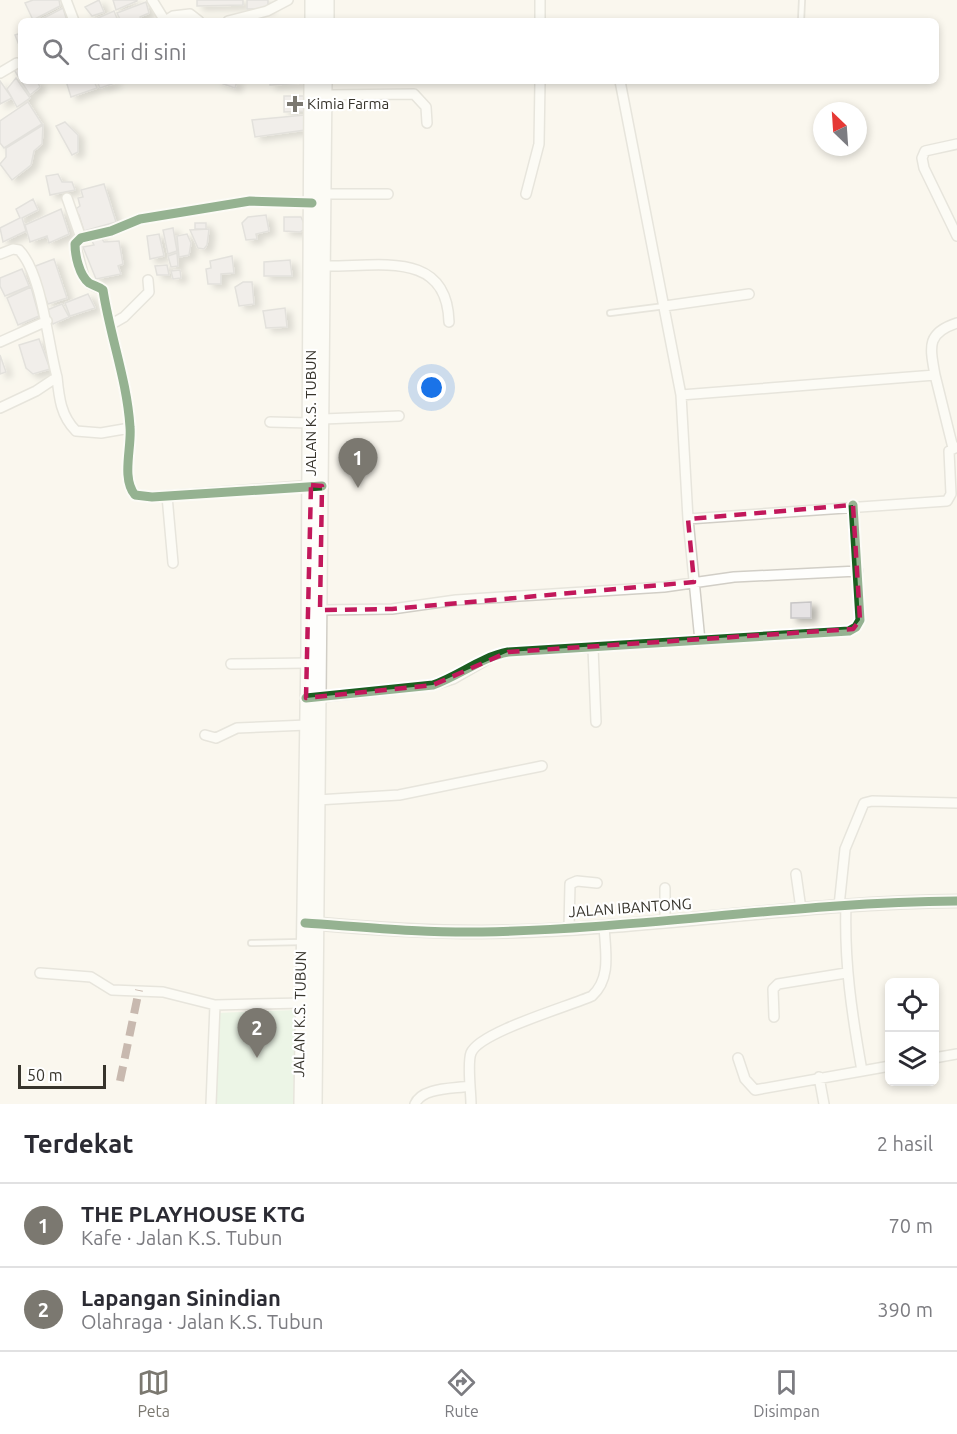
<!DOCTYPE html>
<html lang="id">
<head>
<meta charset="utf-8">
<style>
  :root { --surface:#fff; --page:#f7f7f7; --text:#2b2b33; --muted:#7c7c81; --line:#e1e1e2; --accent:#7b7870 }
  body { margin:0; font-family:Ubuntu,sans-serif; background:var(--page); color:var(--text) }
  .controls { position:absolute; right:18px; bottom:18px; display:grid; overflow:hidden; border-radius:9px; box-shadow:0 3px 9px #0003 }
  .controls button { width:54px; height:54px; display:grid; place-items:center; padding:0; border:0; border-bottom:2px solid var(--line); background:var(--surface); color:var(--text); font:30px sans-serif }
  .compass { position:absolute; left:813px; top:102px; width:54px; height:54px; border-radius:50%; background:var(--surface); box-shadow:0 3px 9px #0003; rotate:335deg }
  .scale { position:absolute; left:18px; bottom:15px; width:88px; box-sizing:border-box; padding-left:6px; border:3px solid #37342c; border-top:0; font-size:16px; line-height:21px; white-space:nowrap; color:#37342c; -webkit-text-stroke:4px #fff; paint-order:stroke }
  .you { position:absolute; left:432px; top:388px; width:21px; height:21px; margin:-15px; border:4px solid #fff; border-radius:50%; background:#1a73e8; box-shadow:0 0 0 9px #1a73e833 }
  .badge { display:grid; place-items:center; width:39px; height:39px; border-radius:50%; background:var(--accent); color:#fff; font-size:20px; font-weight:700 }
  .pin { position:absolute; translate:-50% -50px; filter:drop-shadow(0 2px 3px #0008) }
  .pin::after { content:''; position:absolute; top:32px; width:21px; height:18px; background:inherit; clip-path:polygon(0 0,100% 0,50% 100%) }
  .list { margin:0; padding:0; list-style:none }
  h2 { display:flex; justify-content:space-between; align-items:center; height:78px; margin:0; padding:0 24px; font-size:26px }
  h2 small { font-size:20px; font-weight:400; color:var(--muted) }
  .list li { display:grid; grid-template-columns:39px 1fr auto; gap:18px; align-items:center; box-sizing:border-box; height:84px; padding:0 24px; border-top:2px solid var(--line) }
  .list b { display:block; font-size:22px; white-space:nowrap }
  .list p { margin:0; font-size:20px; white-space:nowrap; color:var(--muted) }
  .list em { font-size:20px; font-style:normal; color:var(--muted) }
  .icon { flex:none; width:33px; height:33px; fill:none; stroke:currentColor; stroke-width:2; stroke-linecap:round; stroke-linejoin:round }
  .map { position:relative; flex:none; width:957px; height:1104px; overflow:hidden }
  .search { position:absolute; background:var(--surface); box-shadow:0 3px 9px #0003; left:18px; right:18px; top:18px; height:66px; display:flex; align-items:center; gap:15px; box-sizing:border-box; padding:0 21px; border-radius:9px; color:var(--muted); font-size:22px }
  .sheet { height:246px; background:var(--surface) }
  nav { display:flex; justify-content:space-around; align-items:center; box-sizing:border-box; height:84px; border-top:2px solid var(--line); background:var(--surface); font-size:16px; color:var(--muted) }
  nav a { display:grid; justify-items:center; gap:3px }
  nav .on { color:var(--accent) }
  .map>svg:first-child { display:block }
</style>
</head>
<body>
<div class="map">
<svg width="957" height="1104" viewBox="0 0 957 1104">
  <defs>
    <filter id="shadow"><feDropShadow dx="6" dy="4" stdDeviation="3" flood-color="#0004"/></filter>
  </defs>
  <rect width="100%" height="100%" fill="#faf7ee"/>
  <path fill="#dbf1db" d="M297,1010V1104H217V1013Z"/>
  <path fill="#e6e3e4" stroke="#c8c6c6" stroke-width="1.5" filter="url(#shadow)" d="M33,0H59L60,6L33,20L25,3Z
    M99,0L104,12L92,16L85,7Z
    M113,0H137V1L116,10Z
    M197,0H243V5L197,6Z
    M247,0H268V9H247Z
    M146,2L149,13L140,17L141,21H121L117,13Z
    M63,8L67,21H38Z
    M114,11L118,21H91Z
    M21,33V50L15,35Z
    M21,64V81L13,68Z
    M16,78L30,98L17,107L7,89Z
    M0,81L12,98L0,104Z
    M21,81H37L40,87L30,95Z
    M66,81H94L97,88L71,97Z
    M97,81H115V83L100,88Z
    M215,81H237L235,88Z
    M270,81H302L303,83L270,85Z
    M284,96H306V111L284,112Z
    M28,102L42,124L4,148L0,143V121Z
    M305,115V130L255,137L252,120Z
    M65,122L78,135V152L72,155L56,126Z
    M43,125L42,144L34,151L31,165L12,180L0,164L6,157V148Z
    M58,174L62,182H72L75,190L50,195L46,176Z
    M104,184L116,222L84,231L79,215L74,210L80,206L78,198L83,197L81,190Z
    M33,199L38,210L22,218L26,231L3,242L0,228L20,218L16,209Z
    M61,209L69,234L49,243L47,236L30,242L25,225Z
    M266,215L269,231L256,234L257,239L246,240L242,223L248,217Z
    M284,217H301L306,228L300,232L284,231Z
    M195,223H206V229H195Z
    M173,228L177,251L168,254L163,230Z
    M209,229L207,245L204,249L198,248L190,230Z
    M159,234L164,256L150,259L147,236Z
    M187,234L191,243L189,255L179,257L177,236Z
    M100,236L104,242L119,241L123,264L118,266L121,274L96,279L83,247L94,245L91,239Z
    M177,253L178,266L171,267L168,256Z
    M232,256L234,273L221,274V284H208L206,269L211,268L210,261Z
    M54,259L67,298L48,304L33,267Z
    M290,260L292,276H264V262Z
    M167,265L169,275H157L155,266Z
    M22,269L29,286L5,296L0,286V278Z
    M180,270L181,278L173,279L171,271Z
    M243,282H252L254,304L239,306L235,287Z
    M31,287L39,316L18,325L7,298Z
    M88,294L95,308L70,316L65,303Z
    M62,304L69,317L53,324L47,310Z
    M285,308L287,327L266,328L263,311Z
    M39,339L50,369L33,374L26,368L19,345Z
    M0,355L6,372L0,374Z
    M811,602V618H791V603Z"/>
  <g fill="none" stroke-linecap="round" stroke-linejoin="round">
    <defs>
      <path id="service" d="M801,21L802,0
        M610,313L665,306
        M251,943L302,942"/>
      <path id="minor" d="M66,0L74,21
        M152,0L165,21L173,16L190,14L199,21
        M540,0V21
        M228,21L267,11L288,0
        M0,73L17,63
        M620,81L681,395L688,519L700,641
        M324,95L414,94L426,107L427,123
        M957,144L925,151L922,158L924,168L957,236
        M323,194H388
        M526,194L539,144L540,81
        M67,198L81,238
        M312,203L250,201L140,219L111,231L81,238L75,244L84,277L90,284L103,290C110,336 127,380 130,427C132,447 121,478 135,495L152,497L314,485
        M0,254L13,249L19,250C42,273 48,345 57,377
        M320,266C374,268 447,247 449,322
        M665,306L749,294
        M110,325L124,317L149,292L148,280
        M0,342L47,321
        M935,375L953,448
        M681,395L935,375C930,347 926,333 957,323
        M0,408L36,391L57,377C59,398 61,416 76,431L101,433L130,428
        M323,419L399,416
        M270,422L310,423
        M167,496L173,563
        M688,519L947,501L951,494L949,451L957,447
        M320,610L392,609L456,600L664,587L734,577L858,571
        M593,648L596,722
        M231,664L308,663
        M313,698L433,685L453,679L493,656L508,652L849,631L856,627L860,620L853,505
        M205,735L216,738L237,728L307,725
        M317,800L399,795L542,766
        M796,874L801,909
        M665,888V921
        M846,905C844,962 852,1015 862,1071L890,1066
        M839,906L845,849L864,803L872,801L957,803
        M569,928L570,884L577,881L597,883
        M40,973L91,977L112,990L163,992L215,1005
        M774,1017L773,989L778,984L846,973
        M738,1058L745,1079L755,1090L862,1071
        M934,1058L957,1054
        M819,1077L824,1104
        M211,1104L215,1005L304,1003
        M415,1104C422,1087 454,1089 470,1086
        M471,1104C471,1092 467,1063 471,1053C479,1032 570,1006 592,996C612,978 605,950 604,925"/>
      <path id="tertiary" d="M309,923C365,928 424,932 481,932C640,931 798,902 957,901"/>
      <path id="trunk" d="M313,21V0
        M326,21V0
        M302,1104L309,648L312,81
        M314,1104L324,81"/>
    </defs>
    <use href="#service" stroke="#d1cec6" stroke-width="8"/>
    <use href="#minor" stroke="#d1cec6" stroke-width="12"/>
    <use href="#tertiary" stroke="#d1cec6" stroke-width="15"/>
    <use href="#trunk" stroke="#d1cec6" stroke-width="18"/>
    <use href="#service" stroke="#fefefc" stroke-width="4.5"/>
    <use href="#minor" stroke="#fefefc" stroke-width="9"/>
    <use href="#tertiary" stroke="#fefefc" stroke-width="12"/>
    <use href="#trunk" stroke="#fefefc" stroke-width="15"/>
    <path stroke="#8d6e63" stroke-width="8" stroke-dasharray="15 8" stroke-linecap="butt" d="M120,1081L139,990"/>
    <defs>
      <path id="cycleway" d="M312,203L250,201L140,219L111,231L81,238L75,244C75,255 79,275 89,283C94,286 98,286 103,290C110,336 127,380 130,427C132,447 121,478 135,495L152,497L322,486
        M306,698L433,685C459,676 481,657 508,652L849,631L856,627L860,620L853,505
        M305,923C363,927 423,933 482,932C641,929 798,902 957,901"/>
    </defs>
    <use href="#cycleway" stroke="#fff" stroke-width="13"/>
    <use href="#cycleway" stroke="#1b5e20" stroke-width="9"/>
  </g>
  <path d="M0 0H957V1104H0ZM311,485L322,486L320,610L392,609L694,582L688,519L853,505L860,620L853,629L508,652L433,685L306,698Z" fill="#faf7ee" fill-opacity=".55" fill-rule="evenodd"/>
  <path fill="none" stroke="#c2185b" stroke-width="4.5" stroke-dasharray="12 8" stroke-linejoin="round" d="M311,485L322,486L320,610L392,609L694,582L688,519L853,505L860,620L853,629L508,652L433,685L306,698Z"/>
  <path fill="#7b7870" stroke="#fff" stroke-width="2" d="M292 95h6v6h6v6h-6v6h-6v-6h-6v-6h6z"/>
  <g text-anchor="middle" stroke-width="4.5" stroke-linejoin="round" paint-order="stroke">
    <g font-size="15" fill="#37342c" stroke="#fff" text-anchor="start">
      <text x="307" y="109">Kimia Farma</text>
    </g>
    <g font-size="15" fill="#37342c" stroke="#fff">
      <text transform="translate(311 413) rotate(-90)" y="5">JALAN K.S. TUBUN</text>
      <text transform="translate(630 908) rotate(-4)" y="5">JALAN IBANTONG</text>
      <text transform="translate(300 1014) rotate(-89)" y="5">JALAN K.S. TUBUN</text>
    </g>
  </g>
</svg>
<div class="controls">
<button><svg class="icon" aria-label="locate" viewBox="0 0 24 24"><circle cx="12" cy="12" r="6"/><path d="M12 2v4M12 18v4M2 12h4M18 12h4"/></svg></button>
<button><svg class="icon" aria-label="layers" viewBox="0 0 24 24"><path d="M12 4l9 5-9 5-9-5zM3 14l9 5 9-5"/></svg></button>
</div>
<svg class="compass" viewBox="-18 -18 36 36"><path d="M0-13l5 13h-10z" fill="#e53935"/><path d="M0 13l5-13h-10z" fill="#7c7c81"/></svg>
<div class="scale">50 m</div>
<div class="you"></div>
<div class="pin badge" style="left:358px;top:488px">1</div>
<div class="pin badge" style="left:257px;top:1058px">2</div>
<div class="search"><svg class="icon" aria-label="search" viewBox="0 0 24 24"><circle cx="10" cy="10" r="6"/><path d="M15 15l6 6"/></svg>Cari di sini</div>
</div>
<section class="sheet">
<h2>Terdekat<small>2 hasil</small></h2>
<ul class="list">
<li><span class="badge">1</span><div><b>THE PLAYHOUSE KTG</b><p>Kafe · Jalan K.S. Tubun</p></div><em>70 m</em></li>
<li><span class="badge">2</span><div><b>Lapangan Sinindian</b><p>Olahraga · Jalan K.S. Tubun</p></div><em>390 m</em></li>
</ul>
</section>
<nav>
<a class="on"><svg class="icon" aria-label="map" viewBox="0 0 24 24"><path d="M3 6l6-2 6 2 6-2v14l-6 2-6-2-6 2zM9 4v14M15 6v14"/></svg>Peta</a>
<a><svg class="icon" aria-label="directions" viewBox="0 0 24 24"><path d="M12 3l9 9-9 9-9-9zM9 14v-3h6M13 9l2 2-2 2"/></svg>Rute</a>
<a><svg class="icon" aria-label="saved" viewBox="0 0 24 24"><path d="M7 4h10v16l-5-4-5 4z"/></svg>Disimpan</a>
</nav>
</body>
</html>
